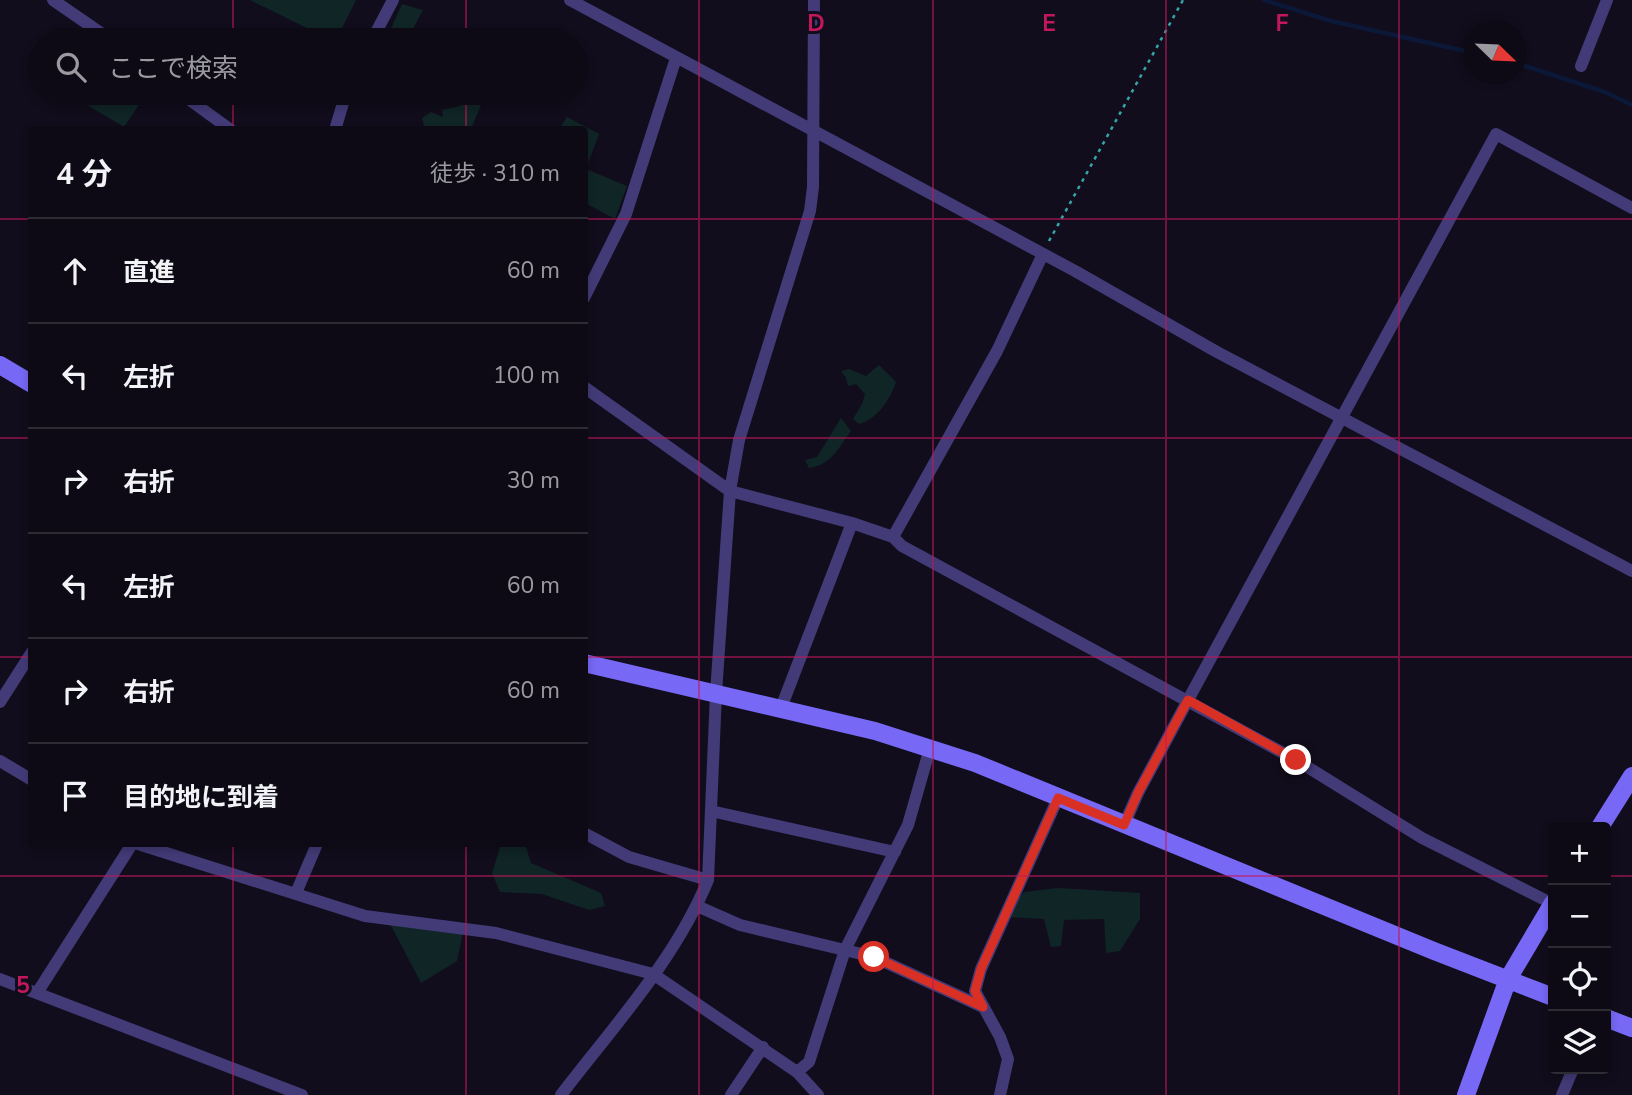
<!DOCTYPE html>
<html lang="ja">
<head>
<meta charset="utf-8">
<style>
  :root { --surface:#0d0a15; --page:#1b1822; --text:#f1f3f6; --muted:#9a9aa0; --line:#2d2b34 }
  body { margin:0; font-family:"Nunito Sans","Noto Sans JP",sans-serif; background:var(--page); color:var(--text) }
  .controls { position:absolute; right:21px; bottom:21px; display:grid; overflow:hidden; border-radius:7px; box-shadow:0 4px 10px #0003 }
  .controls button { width:63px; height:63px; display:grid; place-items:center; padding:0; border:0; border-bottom:2px solid var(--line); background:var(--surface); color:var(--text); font:35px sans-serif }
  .compass { position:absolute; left:1464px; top:21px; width:63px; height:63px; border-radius:50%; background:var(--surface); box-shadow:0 4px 10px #0003; rotate:113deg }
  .stop { position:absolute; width:21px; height:21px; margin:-16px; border:5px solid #d93025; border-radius:50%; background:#fff }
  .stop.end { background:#d93025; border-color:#fff; box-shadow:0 2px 7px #0008 }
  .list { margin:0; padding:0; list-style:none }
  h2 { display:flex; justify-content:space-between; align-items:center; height:91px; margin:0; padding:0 28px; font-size:30px }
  h2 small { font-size:23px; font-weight:400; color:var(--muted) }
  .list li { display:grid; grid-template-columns:46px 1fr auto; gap:21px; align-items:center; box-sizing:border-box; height:105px; padding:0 28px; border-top:2px solid var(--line) }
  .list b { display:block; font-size:26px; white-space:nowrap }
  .list em { font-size:23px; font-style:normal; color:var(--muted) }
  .icon { flex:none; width:38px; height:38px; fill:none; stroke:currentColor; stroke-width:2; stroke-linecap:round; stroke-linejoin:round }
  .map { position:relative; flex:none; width:1632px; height:1095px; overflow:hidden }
  .search { position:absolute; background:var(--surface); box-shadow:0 4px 10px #0003; left:28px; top:28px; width:560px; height:77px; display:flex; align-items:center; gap:18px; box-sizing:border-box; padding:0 24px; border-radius:38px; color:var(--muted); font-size:26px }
  .panel { position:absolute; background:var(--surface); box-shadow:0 4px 10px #0003; left:28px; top:126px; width:560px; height:721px; border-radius:7px }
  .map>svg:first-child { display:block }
</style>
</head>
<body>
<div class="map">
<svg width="1632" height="1095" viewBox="0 0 1632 1095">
  <rect width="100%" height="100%" fill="#110d1c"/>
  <path fill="#102526" d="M250,0H356L336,40H331Z
    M402,4L423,10L413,29L423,40H386Z
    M67,93H147L124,127Z
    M465,93H486L471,129H429L424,126L422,118L431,112L443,117L442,110L460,106L468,97Z
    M567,117L599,134L586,169L627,186L615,219L585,203L584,130L559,129Z
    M879,365L896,382C891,398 877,420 859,424L853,419L862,404L865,394L856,384L848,386L846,378L841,371L849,369L866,376Z
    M841,418L851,431C838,448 832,465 809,468L805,460L817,457Z
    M501,844H525L531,863L601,893L605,906L589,910L542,894L500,892L492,873Z
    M1058,888L1140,893V919L1120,951L1106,953L1104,919L1064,920L1061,946L1051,947L1044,919L1004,917L1024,892Z
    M387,918L464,928L457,961L421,983Z"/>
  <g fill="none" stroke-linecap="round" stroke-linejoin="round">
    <path stroke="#0b1837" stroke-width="4.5" d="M1264,0L1331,21L1474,53
      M1516,63L1605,92L1632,105"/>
    <path stroke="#35a5a7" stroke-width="2.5" stroke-dasharray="3.5 5" stroke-linecap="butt" d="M1049,241L1183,0"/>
    <path stroke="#423b78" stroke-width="12" d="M53,0L111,40
      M570,0L1075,271L1217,352L1632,571
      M372,40L393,0
      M1581,66L1607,0
      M180,93L231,130
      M335,130L346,93
      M584,298L626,214L676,58
      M584,387L730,491L852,523L893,537L902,546L1296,760L1422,838L1553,904
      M893,537L997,351L1043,254
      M0,702L32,652
      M781,708L852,523
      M0,761L32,780
      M711,811L895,852
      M1124,825L1138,793L1188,700L1496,134L1632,208
      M584,833L629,857L708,880
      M138,844L365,916L496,933L653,974L797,1072L818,1095
      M296,893L317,844
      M697,906L740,925L874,957L983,1007
      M0,979L302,1095
      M37,993L132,844
      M797,1072L809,1062L845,950L908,825L930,748
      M561,1095C613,1027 675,960 708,880L716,693L730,491L739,440L810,211L813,187L814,0
      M731,1095L763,1047
      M1000,1095L1008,1059L1000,1037L975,991L981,969L1058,798
      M1562,1095L1573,1069"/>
    <path stroke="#7769f5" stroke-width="18" d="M0,365L32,384
      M584,663L875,731L975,763L1434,951L1553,997
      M1600,827L1632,776
      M1606,1018L1632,1028
      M1466,1095L1508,979L1553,903"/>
  </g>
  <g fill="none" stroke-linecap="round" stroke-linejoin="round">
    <path stroke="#d93025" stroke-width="9" d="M874,957L983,1007L975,991L981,969L1058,798L1124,825L1138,793L1188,700L1296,760"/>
  </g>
  <path fill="none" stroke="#c2185b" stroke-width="2" stroke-opacity="0.55" d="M233,0V40M466,0V40M699,0V1095M933,0V1095M1166,0V1095M1399,0V1095M233,93V130M466,93V130M0,219H32M584,219H1632M0,438H32M584,438H1632M0,657H32M584,657H1632M233,844V1095M466,844V1095M0,876H1553M1606,876H1632"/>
  <g font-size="23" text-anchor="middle" font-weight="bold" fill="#c2185b" stroke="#110d1c" stroke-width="6" stroke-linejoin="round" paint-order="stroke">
    <text x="816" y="31">D</text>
    <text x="1049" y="31">E</text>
    <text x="1282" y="31">F</text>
    <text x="23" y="993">5</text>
  </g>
</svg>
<div class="controls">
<button>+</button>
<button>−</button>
<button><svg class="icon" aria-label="locate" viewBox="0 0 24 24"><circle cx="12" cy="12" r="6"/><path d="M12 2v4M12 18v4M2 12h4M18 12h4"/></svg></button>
<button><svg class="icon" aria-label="layers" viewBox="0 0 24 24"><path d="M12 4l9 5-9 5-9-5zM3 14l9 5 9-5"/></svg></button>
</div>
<svg class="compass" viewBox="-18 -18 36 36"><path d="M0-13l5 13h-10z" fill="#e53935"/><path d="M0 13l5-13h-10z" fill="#9a9aa0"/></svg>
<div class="stop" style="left:874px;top:957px"></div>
<div class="stop end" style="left:1296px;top:760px"></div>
<div class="search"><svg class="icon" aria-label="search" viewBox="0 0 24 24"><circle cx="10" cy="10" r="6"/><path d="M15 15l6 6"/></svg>ここで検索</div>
<section class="panel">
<h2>4 分<small>徒歩 · 310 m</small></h2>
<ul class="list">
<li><svg class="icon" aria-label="ahead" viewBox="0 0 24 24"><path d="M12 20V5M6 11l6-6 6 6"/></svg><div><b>直進</b></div><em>60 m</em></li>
<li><svg class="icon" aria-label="left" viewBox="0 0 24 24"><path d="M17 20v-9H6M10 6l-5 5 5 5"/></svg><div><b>左折</b></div><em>100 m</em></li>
<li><svg class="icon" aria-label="right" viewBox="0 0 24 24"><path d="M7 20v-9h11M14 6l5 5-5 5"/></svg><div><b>右折</b></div><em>30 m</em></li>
<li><svg class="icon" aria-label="left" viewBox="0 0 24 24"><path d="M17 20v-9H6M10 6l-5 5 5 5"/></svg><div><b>左折</b></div><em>60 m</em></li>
<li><svg class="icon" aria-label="right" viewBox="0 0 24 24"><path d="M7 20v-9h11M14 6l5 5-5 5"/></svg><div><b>右折</b></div><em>60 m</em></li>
<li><svg class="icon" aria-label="arrive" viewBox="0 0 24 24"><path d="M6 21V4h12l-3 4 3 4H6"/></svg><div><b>目的地に到着</b></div></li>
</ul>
</section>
</div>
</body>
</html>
